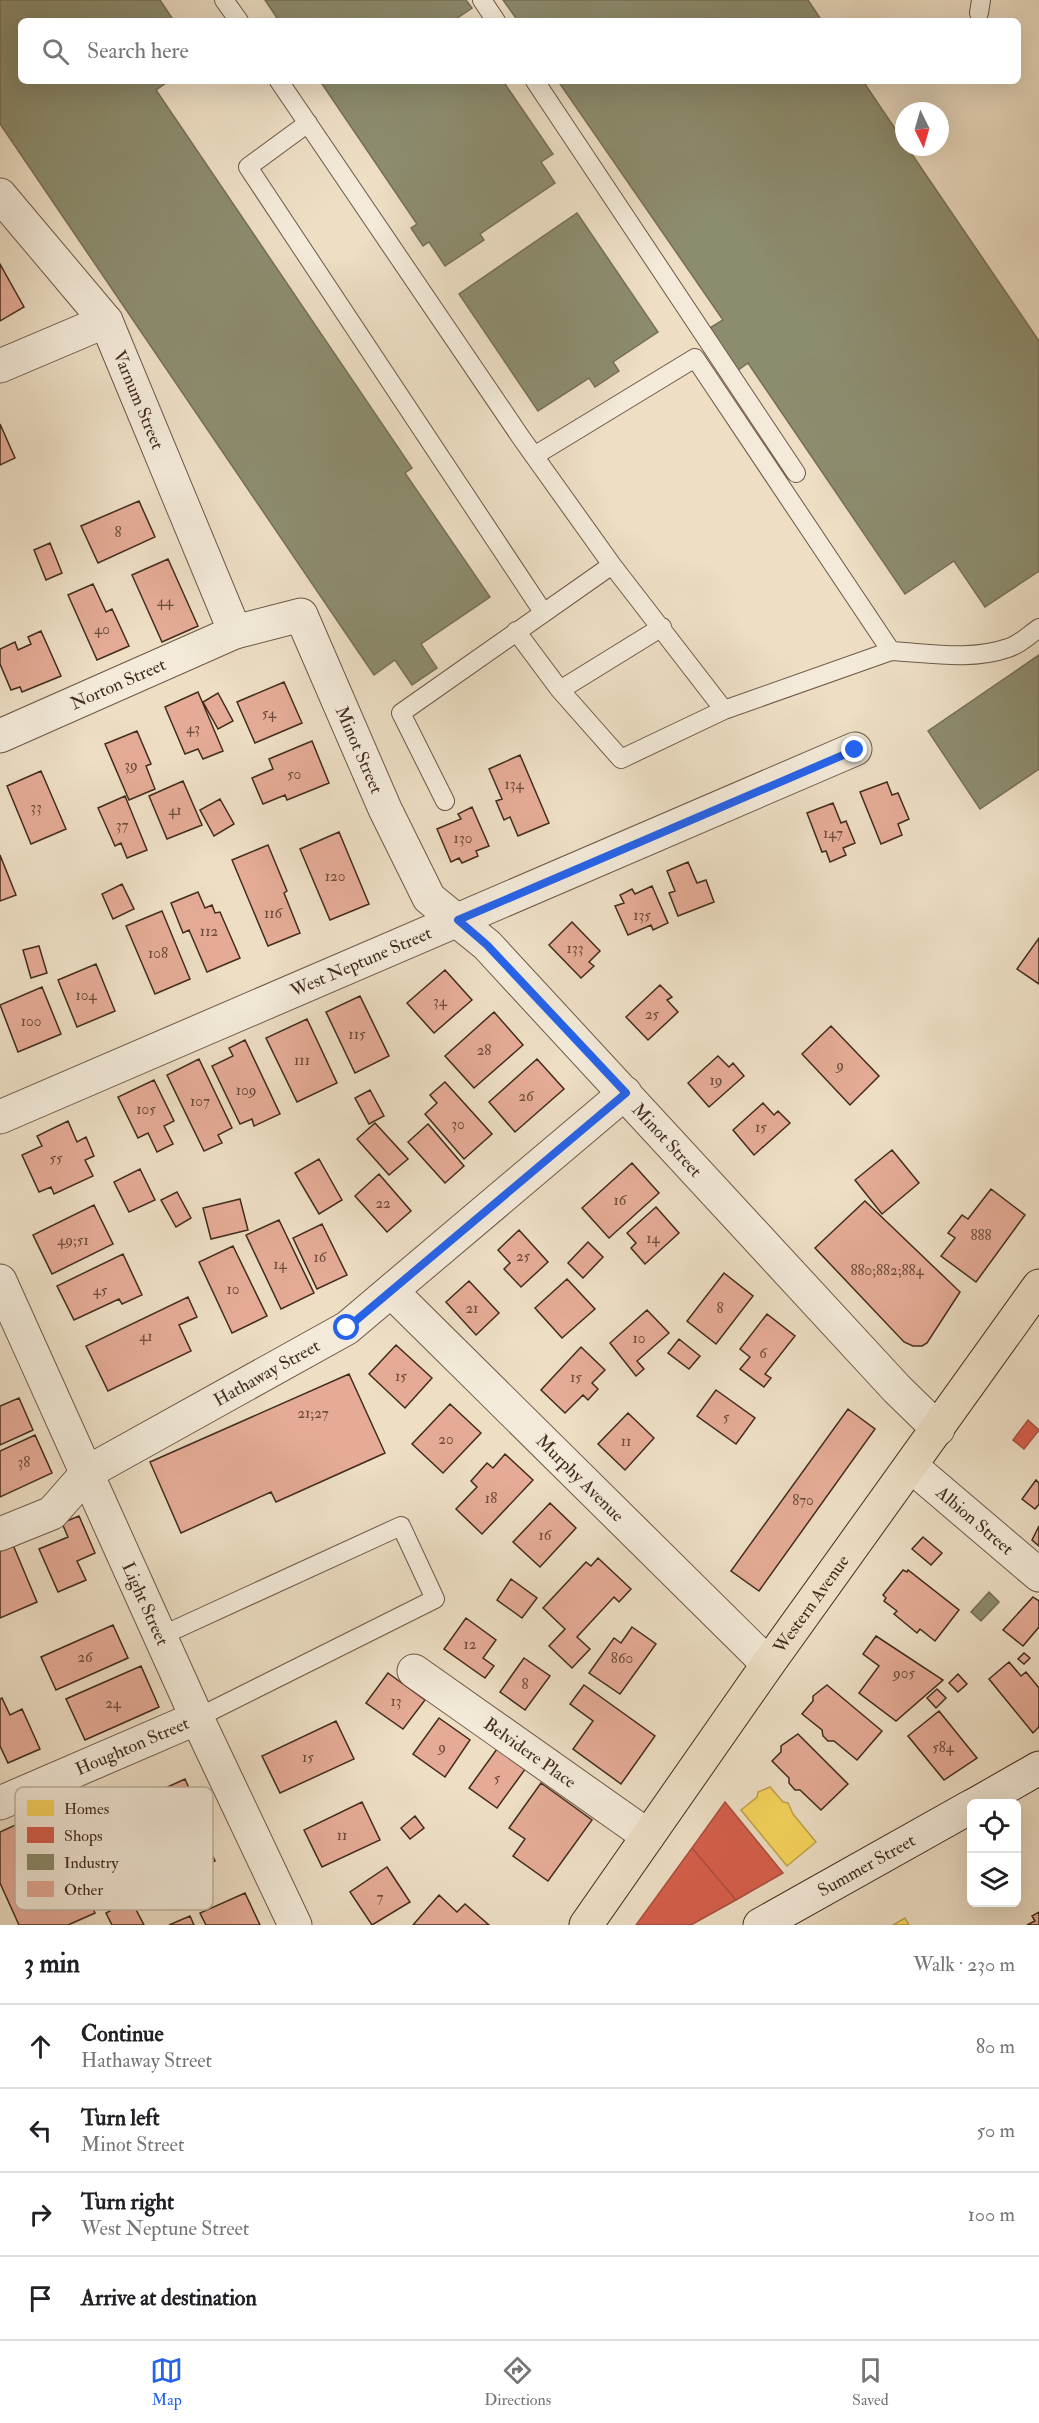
<!DOCTYPE html>
<html lang="en">
<head>
<meta charset="utf-8">
<style>
  :root { --surface:#fff; --page:#f2f2f2; --text:#202124; --muted:#757577; --line:#e0e0e0; --accent:#2563eb }
  body { margin:0; font-family:"IM FELL Double Pica",serif; background:var(--page); color:var(--text) }
  .controls { position:absolute; right:18px; bottom:18px; display:grid; overflow:hidden; border-radius:9px; box-shadow:0 6px 24px #0002 }
  .controls button { width:54px; height:54px; display:grid; place-items:center; padding:0; border:0; border-bottom:2px solid var(--line); background:var(--surface); color:var(--text); font:30px sans-serif }
  .compass { position:absolute; left:895px; top:102px; width:54px; height:54px; border-radius:50%; background:var(--surface); box-shadow:0 6px 24px #0002; rotate:175deg }
  .stop { position:absolute; width:18px; height:18px; margin:-14px; border:4px solid #2563eb; border-radius:50%; background:#fff }
  .stop.end { background:#2563eb; border-color:#fff; box-shadow:0 2px 6px #0008 }
  .list { margin:0; padding:0; list-style:none }
  h2 { display:flex; justify-content:space-between; align-items:center; height:78px; margin:0; padding:0 24px; font-size:26px }
  h2 small { font-size:20px; font-weight:400; color:var(--muted) }
  .list li { display:grid; grid-template-columns:39px 1fr auto; gap:18px; align-items:center; box-sizing:border-box; height:84px; padding:0 24px; border-top:2px solid var(--line) }
  .list b { display:block; font-size:22px; white-space:nowrap }
  .list p { margin:0; font-size:20px; white-space:nowrap; color:var(--muted) }
  .list em { font-size:20px; font-style:normal; color:var(--muted) }
  .icon { flex:none; width:33px; height:33px; fill:none; stroke:currentColor; stroke-width:2; stroke-linecap:round; stroke-linejoin:round }
  .map { position:relative; flex:none; width:1039px; height:1925px; overflow:hidden }
  .search { position:absolute; background:var(--surface); box-shadow:0 6px 24px #0002; left:18px; right:18px; top:18px; height:66px; display:flex; align-items:center; gap:15px; box-sizing:border-box; padding:0 21px; border-radius:9px; color:var(--muted); font-size:22px }
  .sheet { height:414px; background:var(--surface) }
  nav { display:flex; justify-content:space-around; align-items:center; box-sizing:border-box; height:84px; border-top:2px solid var(--line); background:var(--surface); font-size:16px; color:var(--muted) }
  nav a { display:grid; justify-items:center; gap:3px }
  nav .on { color:var(--accent) }
  .map>svg:first-child { display:block }
</style>
</head>
<body>
<div class="map">
<svg width="1039" height="1925" viewBox="0 0 1039 1925">
  <rect width="100%" height="100%" fill="#eddec4"/>
  <filter id="stains"><feTurbulence type="fractalNoise" baseFrequency=".00333" numOctaves="4"/><feColorMatrix values="0 0 0 0 .2 0 0 0 0 .09 0 0 0 0 .02 0 0 0 .5 -.17"/></filter>
  <radialGradient id="worn" r=".72"><stop offset=".6" stop-color="#630" stop-opacity="0"/><stop offset="1" stop-color="#630" stop-opacity=".3"/></radialGradient>
  <path fill="#f6d55c" stroke="#c0a249" stroke-width="1.5" d="M770,1787L783,1802L788,1803L793,1814L816,1842L787,1866L741,1810L757,1797L758,1792Z
    M905,1918L909,1925H893Z"/>
  <path fill="#d6604d" stroke="#aa503f" stroke-width="1.5" d="M1028,1420L1039,1430L1024,1449L1013,1440Z
    M725,1802L783,1873L736,1900L692,1848Z
    M692,1848L736,1900L691,1925H636Z"/>
  <path fill="#8c8c6e" stroke="#766f56" stroke-width="1.5" d="M0,0H160L174,21H21V81H169L156,90L412,468L405,473L490,597L421,644L437,668L412,685L395,660L374,675L0,124Z
    M265,0H466L472,8L453,21H279Z
    M503,0H808L822,21H518Z
    M320,81H503L553,154L541,162L555,183L480,234L484,240L445,266L429,242L423,246L411,228L417,224Z
    M558,81H863L904,142V147H907L1039,341V571L985,607L954,561L905,594L748,363L737,371L708,329L723,320Z
    M577,213L658,332L613,362L619,371L595,387L589,378L538,411L459,294Z
    M1039,655V769L980,809L928,731Z
    M989,1592L999,1602L981,1621L971,1612Z"/>
  <path fill="#e5ab96" stroke="#422c1d" stroke-width="1.5" d="M0,264L24,307L0,321Z
    M0,424L15,458L0,465Z
    M139,501L155,537L98,563L81,526Z
    M50,543L62,573L46,580L34,550Z
    M168,559L198,626L162,642L132,575Z
    M93,584L106,612L112,609L129,646L97,660L68,595Z
    M41,631L61,676L22,692L20,687L11,690L0,664V649L15,642L18,650L31,644L28,637Z
    M284,682L302,723L255,743L237,702Z
    M198,692L223,751L203,759L198,749L185,754L165,707Z
    M218,693L233,721L218,729L203,702Z
    M137,731L151,764L146,766L155,789L129,800L105,744Z
    M312,741L329,783L287,800L285,795L263,804L252,778L273,769L269,759Z
    M520,755L549,823L518,836L510,817L504,820L496,801L502,799L489,769Z
    M41,771L66,829L31,844L7,786Z
    M183,781L202,825L167,839L149,796Z
    M887,782L892,795L898,793L909,819L898,824L902,835L881,844L860,792Z
    M125,796L147,850L127,858L121,843L115,846L98,808Z
    M220,799L234,824L214,836L200,810Z
    M833,803L841,823L846,821L855,843L843,848L846,855L830,862L826,851L822,852L807,813Z
    M472,807L489,846L476,851L478,856L462,863L459,858L451,862L437,829L461,819L458,814Z
    M339,832L369,904L330,920L300,849Z
    M268,845L287,891L284,893L300,933L268,946L232,860Z
    M0,855L16,895L0,901Z
    M688,862L697,883L706,880L714,902L678,916L669,893L675,891L667,871Z
    M122,884L134,909L113,919L102,894Z
    M652,886L668,923L653,930L651,925L628,935L615,906L624,903L620,895L632,889L635,894Z
    M198,892L205,908L212,905L215,913L220,912L240,958L207,972L189,930L183,933L171,903Z
    M162,911L190,979L155,994L126,926Z
    M572,922L600,951L589,962L594,966L581,978L549,945Z
    M1039,938V984L1017,969Z
    M39,946L47,973L31,978L23,950Z
    M96,964L115,1011L77,1027L58,980Z
    M445,970L472,1000L434,1033L407,1003Z
    M660,985L672,997L667,1000L678,1012L648,1040L626,1017Z
    M42,987L61,1034L18,1052L0,1005Z
    M360,996L389,1056L355,1073L326,1012Z
    M494,1012L523,1045L474,1088L445,1056Z
    M307,1019L337,1083L297,1102L266,1038Z
    M831,1026L879,1076L850,1105L802,1054Z
    M245,1040L280,1114L254,1126L252,1119L240,1124L212,1066L233,1056L229,1048Z
    M718,1056L729,1067L733,1063L744,1076L709,1107L688,1083Z
    M199,1059L232,1128L218,1135L222,1143L204,1151L167,1075Z
    M537,1059L564,1089L515,1132L489,1102Z
    M154,1080L174,1121L164,1126L173,1144L157,1152L148,1133L138,1138L118,1097Z
    M445,1082L492,1134L464,1159L425,1114L437,1103L430,1095Z
    M370,1090L384,1116L369,1124L355,1098Z
    M763,1103L774,1115L778,1111L790,1123L754,1155L733,1130Z
    M68,1121L77,1142L86,1137L94,1156L85,1160L93,1176L54,1194L51,1187L39,1192L22,1155L42,1146L37,1136Z
    M375,1123L408,1159L389,1175L357,1139Z
    M428,1124L464,1166L445,1183L408,1142Z
    M892,1150L919,1183L882,1214L855,1180Z
    M319,1159L342,1200L319,1214L295,1173Z
    M632,1163L659,1193L609,1238L582,1208Z
    M140,1169L155,1200L129,1212L114,1182Z
    M379,1174L411,1211L387,1232L355,1196Z
    M991,1189L1025,1215L976,1282L941,1256L955,1238L948,1233L962,1215L968,1219Z
    M177,1192L191,1218L176,1227L161,1200Z
    M240,1199L248,1230L211,1239L203,1208Z
    M865,1201L960,1292L927,1343L922,1346H913L904,1342L815,1248Z
    M94,1205L113,1244L52,1274L33,1235Z
    M656,1207L679,1233L645,1264L631,1248L636,1243L627,1233Z
    M279,1220L314,1293L281,1309L246,1235Z
    M322,1224L347,1275L317,1289L293,1238Z
    M519,1230L548,1262L521,1287L504,1269L510,1263L498,1250Z
    M588,1242L603,1257L583,1278L568,1263Z
    M233,1246L267,1316L232,1333L199,1262Z
    M123,1254L142,1295L122,1304L119,1299L74,1320L57,1286Z
    M724,1273L753,1296L716,1344L687,1321Z
    M567,1279L595,1309L562,1338L535,1308Z
    M469,1281L499,1313L476,1335L446,1302Z
    M188,1297L197,1317L179,1325L191,1351L108,1391L86,1346Z
    M647,1310L669,1333L637,1361L644,1369L636,1376L610,1343Z
    M767,1314L795,1336L765,1374L771,1378L764,1387L740,1369L750,1357L740,1349Z
    M679,1339L700,1356L689,1369L668,1353Z
    M396,1345L432,1378L405,1408L369,1374Z
    M581,1347L605,1370L592,1383L598,1389L588,1400L583,1395L565,1413L541,1390Z
    M349,1374L385,1453L276,1502L271,1492L181,1533L150,1462Z
    M716,1390L755,1418L736,1444L697,1416Z
    M19,1398L33,1430L0,1445V1406Z
    M450,1404L481,1433L443,1473L412,1444Z
    M848,1409L875,1429L759,1591L731,1571Z
    M628,1413L654,1438L625,1470L598,1444Z
    M35,1435L52,1473L0,1497V1451Z
    M505,1454L533,1480L482,1534L456,1509L477,1487L471,1481L487,1463L493,1468Z
    M1036,1480L1039,1483V1504L1035,1509L1022,1499Z
    M550,1503L576,1528L540,1567L513,1542Z
    M79,1516L95,1553L77,1561L86,1580L58,1592L39,1549L68,1537L62,1523Z
    M1039,1526V1546L1032,1540Z
    M923,1537L942,1553L931,1565L912,1549Z
    M13,1545L37,1602L0,1618V1551Z
    M598,1558L631,1589L619,1602L614,1597L577,1637L590,1649L572,1668L549,1646L565,1629L543,1608L586,1562L591,1566Z
    M903,1570L907,1572L908,1570L959,1610L935,1641L920,1629L917,1633L894,1614L897,1611L884,1601L886,1598L883,1595Z
    M511,1579L537,1598L522,1618L497,1600Z
    M1033,1597L1039,1601V1627L1023,1646L1003,1630Z
    M466,1618L496,1640L483,1658L494,1666L485,1678L444,1649Z
    M113,1625L128,1658L56,1690L41,1657Z
    M632,1627L656,1644L620,1694L589,1673L614,1638L621,1643Z
    M876,1636L943,1680L896,1721L859,1693L879,1666L863,1654Z
    M1024,1653L1030,1658L1024,1664L1018,1659Z
    M524,1658L550,1676L525,1710L500,1692Z
    M1009,1662L1021,1676L1026,1672L1039,1688V1727L1033,1733L989,1679Z
    M141,1666L159,1707L85,1740L66,1699Z
    M388,1673L425,1700L403,1729L366,1703Z
    M958,1674L967,1684L958,1692L949,1683Z
    M584,1685L655,1736L621,1784L573,1749L593,1721L570,1704Z
    M827,1685L882,1731L857,1760L834,1741H828L823,1736L822,1730L802,1714L813,1701V1696Z
    M937,1689L946,1698L936,1708L927,1698Z
    M2,1698L10,1715L22,1709L40,1749L8,1763L0,1746V1699Z
    M939,1711L977,1758L944,1780L908,1736Z
    M439,1718L470,1740L445,1777L413,1754Z
    M336,1721L354,1759L280,1793L262,1756Z
    M798,1734L848,1784L821,1810L800,1790H795L789,1783V1778L772,1761L781,1752V1746Z
    M497,1749L526,1768L497,1808L469,1788Z
    M185,1779L201,1815L124,1849L108,1814Z
    M541,1783L592,1820L548,1881L513,1856L525,1839L509,1828Z
    M362,1802L380,1840L322,1867L304,1830Z
    M48,1810L95,1913L68,1925H19L0,1883V1832Z
    M415,1816L424,1828L410,1839L401,1828Z
    M197,1822L215,1861L168,1883L161,1867L149,1872L139,1849Z
    M387,1867L410,1902L372,1925L350,1892Z
    M114,1892L120,1905L131,1900L144,1925H112L106,1913L110,1911L103,1897Z
    M245,1893L260,1925H206L200,1913Z
    M439,1895L457,1912L465,1904L489,1925H413Z
    M1039,1912V1925H1027L1035,1921L1032,1916Z
    M190,1916L194,1925H169Z"/>
  <g fill="none" stroke-linecap="round" stroke-linejoin="round">
    <defs>
      <path id="service" d="M224,0L239,21
        M482,0L496,21
        M979,13L981,0
        M279,81L522,439L612,565L724,710L891,651L695,358L534,456
        M535,81L796,473
        M308,123L248,167L543,612
        M516,631L560,690L621,759L724,710
        M891,651C929,653 971,661 1008,648C1019,645 1029,635 1039,628
        M560,690L662,627
        M445,801L401,713L612,565
        M161,1636L401,1526L435,1599L197,1718"/>
      <g id="minor">
        <path id="s1" d="M0,195L106,321L235,632"/>
        <path d="M0,366L106,321"/>
        <path id="s2" d="M0,736L235,632L301,615L385,809L429,898L487,945L897,1389L938,1429"/>
        <path id="s3" d="M0,1117L855,749"/>
        <path id="s4" d="M0,1281L197,1718L295,1925"/>
        <path id="s5" d="M391,1291L768,1664"/>
        <path id="s6" d="M911,1466L1039,1575"/>
        <path id="s7" d="M0,1534L52,1513L88,1472L347,1328L625,1093"/>
        <path id="s8" d="M414,1671L648,1836"/>
        <path id="s9" d="M0,1803L197,1718"/>
      </g>
      <g id="secondary">
        <path d="M976,1804L1039,1768"/>
        <path id="s10" d="M760,1925L972,1806"/>
      </g>
      <g id="primary">
        <path id="s11" d="M586,1925L768,1664L1039,1286"/>
      </g>
    </defs>
    <use href="#service" stroke="#6d5847" stroke-width="20"/>
    <use href="#minor" stroke="#6d5847" stroke-width="35"/>
    <use href="#secondary" stroke="#422c1d" stroke-width="35"/>
    <use href="#primary" stroke="#422c1d" stroke-width="35"/>
    <use href="#service" stroke="#f3ead9" stroke-width="18"/>
    <use href="#minor" stroke="#f3ead9" stroke-width="33"/>
    <use href="#secondary" stroke="#f3ead9" stroke-width="33"/>
    <use href="#primary" stroke="#eddec4" stroke-width="33"/>
  </g>
  <g fill="none" stroke-linecap="round" stroke-linejoin="round">
    <path stroke="#2563eb" stroke-width="8" d="M347,1328L626,1093L487,945L458,920L855,750"/>
  </g>
  <g text-anchor="middle" stroke-width="6" stroke-linejoin="round" paint-order="stroke">
    <g font-size="15" fill="#6b4c3b">
      <text x="118" y="537">8</text>
      <text x="165" y="606">44</text>
      <text x="102" y="634">40</text>
      <text x="269" y="718">54</text>
      <text x="193" y="733">43</text>
      <text x="131" y="770">39</text>
      <text x="294" y="779">50</text>
      <text x="514" y="789">134</text>
      <text x="36" y="812">33</text>
      <text x="175" y="815">41</text>
      <text x="122" y="830">37</text>
      <text x="833" y="838">147</text>
      <text x="463" y="843">130</text>
      <text x="335" y="881">120</text>
      <text x="273" y="918">116</text>
      <text x="642" y="920">135</text>
      <text x="209" y="936">112</text>
      <text x="575" y="953">133</text>
      <text x="158" y="958">108</text>
      <text x="86" y="1000">104</text>
      <text x="440" y="1006">34</text>
      <text x="652" y="1019">25</text>
      <text x="31" y="1026">100</text>
      <text x="357" y="1039">115</text>
      <text x="484" y="1055">28</text>
      <text x="302" y="1065">111</text>
      <text x="840" y="1070">9</text>
      <text x="716" y="1085">19</text>
      <text x="246" y="1095">109</text>
      <text x="526" y="1101">26</text>
      <text x="200" y="1106">107</text>
      <text x="146" y="1114">105</text>
      <text x="458" y="1129">30</text>
      <text x="761" y="1132">15</text>
      <text x="56" y="1163">55</text>
      <text x="620" y="1205">16</text>
      <text x="383" y="1208">22</text>
      <text x="981" y="1240">888</text>
      <text x="653" y="1243">14</text>
      <text x="73" y="1245">49;51</text>
      <text x="523" y="1261">25</text>
      <text x="320" y="1262">16</text>
      <text x="280" y="1269">14</text>
      <text x="887" y="1275">880;882;884</text>
      <text x="233" y="1294">10</text>
      <text x="100" y="1295">45</text>
      <text x="472" y="1313">21</text>
      <text x="720" y="1313">8</text>
      <text x="146" y="1341">41</text>
      <text x="639" y="1343">10</text>
      <text x="763" y="1358">6</text>
      <text x="401" y="1381">15</text>
      <text x="576" y="1382">15</text>
      <text x="313" y="1418">21;27</text>
      <text x="726" y="1422">5</text>
      <text x="446" y="1444">20</text>
      <text x="626" y="1446">11</text>
      <text x="24" y="1467">38</text>
      <text x="491" y="1503">18</text>
      <text x="803" y="1505">870</text>
      <text x="545" y="1540">16</text>
      <text x="470" y="1649">12</text>
      <text x="85" y="1662">26</text>
      <text x="622" y="1663">860</text>
      <text x="904" y="1678">905</text>
      <text x="525" y="1689">8</text>
      <text x="396" y="1706">13</text>
      <text x="113" y="1708">24</text>
      <text x="442" y="1752">9</text>
      <text x="943" y="1752">584</text>
      <text x="308" y="1762">15</text>
      <text x="497" y="1783">5</text>
      <text x="342" y="1840">11</text>
      <text x="380" y="1902">7</text>
    </g>
    <g font-size="18" fill="#422c1d" stroke="#f3ead9">
      <text dy="6" stroke="none"><textPath href="#s1" startOffset="250">Varnum Street</textPath></text>
      <text dy="6" stroke="none"><textPath href="#s2" startOffset="129">Norton Street</textPath></text>
      <text dy="6" stroke="none"><textPath href="#s2" startOffset="472">Minot Street</textPath></text>
      <text dy="6" stroke="none"><textPath href="#s3" startOffset="393">West Neptune Street</textPath></text>
      <text dy="6" stroke="none"><textPath href="#s2" startOffset="976">Minot Street</textPath></text>
      <text dy="6" stroke="none"><textPath href="#s7" startOffset="315">Hathaway Street</textPath></text>
      <text dy="6" stroke="none"><textPath href="#s5" startOffset="266">Murphy Avenue</textPath></text>
      <text dy="6" stroke="none"><textPath href="#s6" startOffset="84">Albion Street</textPath></text>
      <text dy="6" stroke="none"><textPath href="#s4" startOffset="354">Light Street</textPath></text>
      <text dy="6" stroke="none"><textPath href="#s11" startOffset="392">Western Avenue</textPath></text>
      <text dy="6" stroke="none"><textPath href="#s9" startOffset="144">Houghton Street</textPath></text>
      <text dy="6" stroke="none"><textPath href="#s8" startOffset="142">Belvidere Place</textPath></text>
      <text dy="6" stroke="none"><textPath href="#s10" startOffset="122">Summer Street</textPath></text>
    </g>
  </g>
  <rect x="15" y="1787" width="198" height="123" rx="9" fill="#f3ead9" stroke="#beb1a1" stroke-width="1.5"/>
  <rect x="27" y="1800" width="27" height="16" fill="#f6d55c"/>
  <rect x="27" y="1827" width="27" height="16" fill="#d6604d"/>
  <rect x="27" y="1854" width="27" height="16" fill="#8c8c6e"/>
  <rect x="27" y="1881" width="27" height="16" fill="#e5ab96"/>
  <g font-size="16" fill="#422c1d">
    <text x="64" y="1814">Homes</text>
    <text x="64" y="1841">Shops</text>
    <text x="64" y="1868">Industry</text>
    <text x="64" y="1895">Other</text>
  </g>
  <rect width="100%" height="100%" filter="url(#stains)"/>
  <rect width="100%" height="100%" fill="url(#worn)"/>
</svg>
<div class="controls">
<button><svg class="icon" aria-label="locate" viewBox="0 0 24 24"><circle cx="12" cy="12" r="6"/><path d="M12 2v4M12 18v4M2 12h4M18 12h4"/></svg></button>
<button><svg class="icon" aria-label="layers" viewBox="0 0 24 24"><path d="M12 4l9 5-9 5-9-5zM3 14l9 5 9-5"/></svg></button>
</div>
<svg class="compass" viewBox="-18 -18 36 36"><path d="M0-13l5 13h-10z" fill="#e53935"/><path d="M0 13l5-13h-10z" fill="#757577"/></svg>
<div class="stop" style="left:347px;top:1328px"></div>
<div class="stop end" style="left:855px;top:750px"></div>
<div class="search"><svg class="icon" aria-label="search" viewBox="0 0 24 24"><circle cx="10" cy="10" r="6"/><path d="M15 15l6 6"/></svg>Search here</div>
</div>
<section class="sheet">
<h2>3 min<small>Walk · 230 m</small></h2>
<ul class="list">
<li><svg class="icon" aria-label="ahead" viewBox="0 0 24 24"><path d="M12 20V5M6 11l6-6 6 6"/></svg><div><b>Continue</b><p>Hathaway Street</p></div><em>80 m</em></li>
<li><svg class="icon" aria-label="left" viewBox="0 0 24 24"><path d="M17 20v-9H6M10 6l-5 5 5 5"/></svg><div><b>Turn left</b><p>Minot Street</p></div><em>50 m</em></li>
<li><svg class="icon" aria-label="right" viewBox="0 0 24 24"><path d="M7 20v-9h11M14 6l5 5-5 5"/></svg><div><b>Turn right</b><p>West Neptune Street</p></div><em>100 m</em></li>
<li><svg class="icon" aria-label="arrive" viewBox="0 0 24 24"><path d="M6 21V4h12l-3 4 3 4H6"/></svg><div><b>Arrive at destination</b></div></li>
</ul>
</section>
<nav>
<a class="on"><svg class="icon" aria-label="map" viewBox="0 0 24 24"><path d="M3 6l6-2 6 2 6-2v14l-6 2-6-2-6 2zM9 4v14M15 6v14"/></svg>Map</a>
<a><svg class="icon" aria-label="directions" viewBox="0 0 24 24"><path d="M12 3l9 9-9 9-9-9zM9 14v-3h6M13 9l2 2-2 2"/></svg>Directions</a>
<a><svg class="icon" aria-label="saved" viewBox="0 0 24 24"><path d="M7 4h10v16l-5-4-5 4z"/></svg>Saved</a>
</nav>
</body>
</html>
